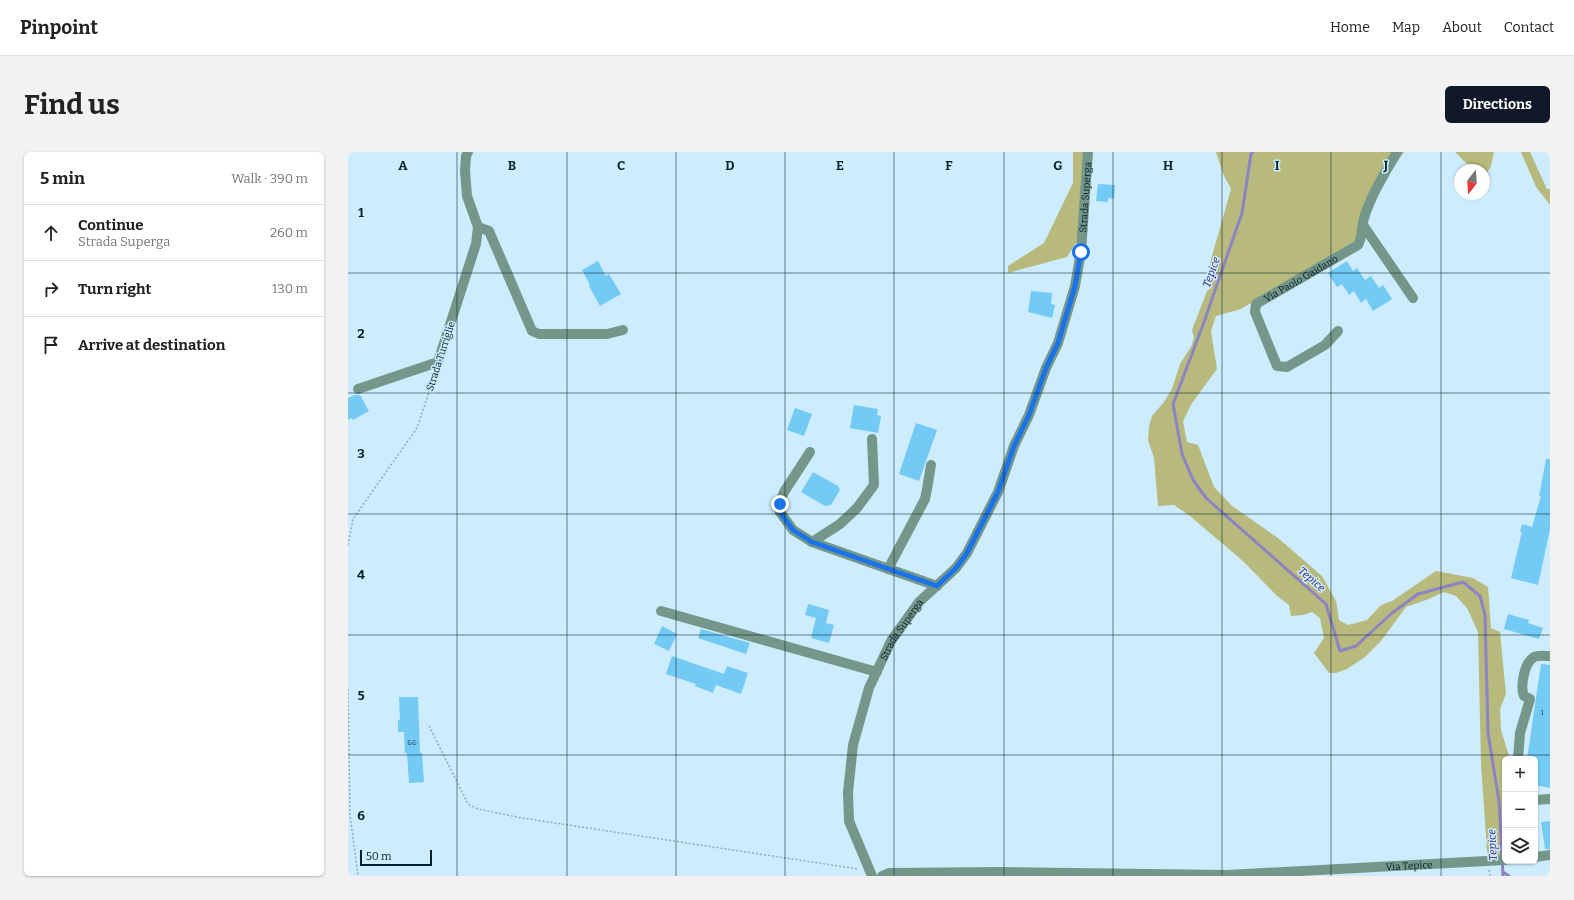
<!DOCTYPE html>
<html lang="en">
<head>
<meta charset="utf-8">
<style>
  :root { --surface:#fff; --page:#f2f2f2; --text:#222; --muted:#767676; --line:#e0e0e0; --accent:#111827 }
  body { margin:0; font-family:Bitter,serif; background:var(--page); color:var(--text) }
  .controls { position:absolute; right:12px; bottom:12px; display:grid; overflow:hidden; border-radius:6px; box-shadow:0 1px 3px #0004 }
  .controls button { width:36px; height:36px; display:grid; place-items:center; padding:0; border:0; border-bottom:1px solid var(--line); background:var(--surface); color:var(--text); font:20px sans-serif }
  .compass { position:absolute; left:1106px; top:12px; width:36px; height:36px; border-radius:50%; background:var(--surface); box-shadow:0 1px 3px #0004; rotate:197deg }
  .scale { position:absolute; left:12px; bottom:10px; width:72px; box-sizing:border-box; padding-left:4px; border:2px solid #04202d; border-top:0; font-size:11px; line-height:14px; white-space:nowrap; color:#04202d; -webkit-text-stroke:3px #cdedfe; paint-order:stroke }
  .stop { position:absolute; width:12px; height:12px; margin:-9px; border:3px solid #1a73e8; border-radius:50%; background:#fff }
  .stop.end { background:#1a73e8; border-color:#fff; box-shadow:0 1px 4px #0008 }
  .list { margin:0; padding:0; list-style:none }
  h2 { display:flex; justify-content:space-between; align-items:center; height:52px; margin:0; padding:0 16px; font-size:17px }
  h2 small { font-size:13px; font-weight:400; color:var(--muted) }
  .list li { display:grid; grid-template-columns:26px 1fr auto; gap:12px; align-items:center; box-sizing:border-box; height:56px; padding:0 16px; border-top:1px solid var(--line) }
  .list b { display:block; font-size:15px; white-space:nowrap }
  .list p { margin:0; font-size:13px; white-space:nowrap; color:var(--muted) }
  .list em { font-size:13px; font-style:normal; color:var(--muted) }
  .icon { flex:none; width:22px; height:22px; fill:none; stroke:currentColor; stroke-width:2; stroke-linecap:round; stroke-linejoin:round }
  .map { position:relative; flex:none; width:1202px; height:724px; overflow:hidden; border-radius:6px }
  header { display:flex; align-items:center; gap:24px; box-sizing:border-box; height:56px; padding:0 20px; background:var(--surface); border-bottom:1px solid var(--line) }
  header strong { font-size:19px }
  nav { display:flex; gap:22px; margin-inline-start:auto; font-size:14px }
  .intro { display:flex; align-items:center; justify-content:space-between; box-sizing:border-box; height:96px; padding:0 24px }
  h1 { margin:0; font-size:28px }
  .button { padding:10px 18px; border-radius:6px; background:var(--accent); color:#fff; font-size:14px; font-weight:700 }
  main { display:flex; gap:24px; padding:0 24px }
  aside { flex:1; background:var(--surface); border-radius:6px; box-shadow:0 1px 3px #0004 }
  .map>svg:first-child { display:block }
</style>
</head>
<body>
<header>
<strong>Pinpoint</strong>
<nav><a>Home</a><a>Map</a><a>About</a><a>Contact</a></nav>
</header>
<div class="intro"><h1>Find us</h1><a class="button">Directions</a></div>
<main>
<aside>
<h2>5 min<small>Walk · 390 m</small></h2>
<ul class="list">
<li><svg class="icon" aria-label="ahead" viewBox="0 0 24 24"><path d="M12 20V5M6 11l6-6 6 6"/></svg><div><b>Continue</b><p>Strada Superga</p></div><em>260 m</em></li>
<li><svg class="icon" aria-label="right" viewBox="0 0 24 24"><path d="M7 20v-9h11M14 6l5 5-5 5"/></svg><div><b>Turn right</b></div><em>130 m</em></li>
<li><svg class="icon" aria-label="arrive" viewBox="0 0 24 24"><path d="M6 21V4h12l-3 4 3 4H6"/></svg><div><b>Arrive at destination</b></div></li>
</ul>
</aside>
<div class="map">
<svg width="1202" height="724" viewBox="0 0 1202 724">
  <rect width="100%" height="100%" fill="#cdedfe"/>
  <path fill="#b7ba7c" d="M725,0H737L731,87L719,105L660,121V114L696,91L725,31Z
    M868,0H1056L1025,44L1007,89L893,157L868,164L863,179L869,217L844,251L835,269L839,290L850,293L866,335L884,354L930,386L974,424L988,449L991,468L1000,473L1019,468L1033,453L1044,449L1088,419L1125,426L1140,435L1143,476L1152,480L1158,542L1152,557L1153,578L1162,607H1157V708L1144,709L1139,699L1133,612L1130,480L1119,456L1108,444L1096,440L1081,447L1058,455L1033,489L1017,505L999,517L988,521H981L966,501L976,486L972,466L964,460L955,463L943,464L941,453L929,444L896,410L842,364L826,353L810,354L806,306L800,288L801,274L804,264L816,250L824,237L832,212L844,193L846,185L844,178L859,139L864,134L861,121L862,111L883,37L875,22Z
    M1107,0H1146L1143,14L1136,26V18H1125Z
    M1173,0H1182L1199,37H1202V53L1188,35Z"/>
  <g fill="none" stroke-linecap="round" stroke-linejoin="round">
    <path stroke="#8c83c3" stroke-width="3" d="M905,0L903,2L894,61L856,170L825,252L834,302L845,328L858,346L978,452L992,499L1008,494L1044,461L1070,442L1115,430L1132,444L1137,463L1140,581L1151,649L1155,724
      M1155,720L1161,724"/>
  </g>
  <path fill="#73caf4" d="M750,32L767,33L766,47L760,46V50L748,49Z
    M250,109L258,124L261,122L273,142L252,154L241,134L242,133L234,118Z
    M999,109L1005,119L1009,116L1017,128L1023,124L1031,136L1035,133L1044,147L1025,159L1018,147L1013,151L1006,139L1001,143L994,132L989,135L980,121Z
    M683,139L704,141L703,152L707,153L704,166L680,160Z
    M7,243H12L21,259L5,268L4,266L0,268V246Z
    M506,253L530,257L529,263L533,264L530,281L502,276Z
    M447,256L464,262L456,284L439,278Z
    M568,271L589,278L571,329L551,322Z
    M1198,307H1202V377L1190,433L1163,426L1174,380H1172L1174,372L1184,375L1193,344H1191Z
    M465,320L490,334L492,338L483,353L477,354L453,340Z
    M460,452L481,458L478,471L486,473L481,491L463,486L468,466L457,463Z
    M1160,462L1181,468L1180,471L1195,476L1191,487L1156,477Z
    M314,474L329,482L321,499L306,492Z
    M353,477L402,491L398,502L350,486Z
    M324,504L376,522L379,514L400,521L393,542L368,533L365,541L347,534L348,532L318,522Z
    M1193,512L1202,513V636L1187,633V607H1179Z
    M51,545H70L72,601H74L76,630L61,631L59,601H57L56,580H50V568H52Z
    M1202,669V697H1197L1193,670Z"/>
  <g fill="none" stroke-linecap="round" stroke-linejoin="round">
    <path stroke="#8caaba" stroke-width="1.5" stroke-dasharray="2 2" stroke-linecap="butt" d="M0,393L5,367L69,276L87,222
      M0,537L2,663L10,724
      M81,574L120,652L130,657L174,666L510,717
      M1141,718L1142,724"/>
    <g stroke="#75978a" stroke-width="10">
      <path d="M1015,73L1065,146"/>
      <path d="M130,75L141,79L184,179L191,182H259L275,178"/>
      <path id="s1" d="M990,179L977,193L939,215L929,214L907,160L908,152L1010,93C1015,84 1013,76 1016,66C1023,43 1037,21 1049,0"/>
      <path d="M10,237L90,210L128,92L130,75L119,44L117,19L118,4L120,0"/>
      <path d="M462,300L436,340L431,353L432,360L445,378L464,390L589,434"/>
      <path d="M464,390L492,372L509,356L526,333L524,287"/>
      <path d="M540,417L577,347L579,337L583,313"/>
      <path d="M313,459L529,520"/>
      <path d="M1170,607L1172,581L1182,547L1176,544C1172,535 1176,511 1186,505C1190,503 1197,504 1202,504"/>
      <path d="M1187,648L1202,647"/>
      <path d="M1187,705L1202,703"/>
      <path id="s2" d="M524,724L501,669L500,640L505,593L521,536L543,489L571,450L608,416L619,401L650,340L666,294L681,263L698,216L710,191L727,134L733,100L740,0"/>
      <path id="s3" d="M534,724L541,721L652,720L879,723L1157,708"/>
    </g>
  </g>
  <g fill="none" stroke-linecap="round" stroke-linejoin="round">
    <path stroke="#1a73e8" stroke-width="5" d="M432,352V360L445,378L464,390L589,434L608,416L619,401L650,340L666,294L681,263L698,216L710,191L727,134L733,100"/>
  </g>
  <path fill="none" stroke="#04202d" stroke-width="1" stroke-opacity="0.55" d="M109,0V724M219,0V724M328,0V724M437,0V724M546,0V724M656,0V724M765,0V724M874,0V724M983,0V724M1093,0V724M0,121H1202M0,241H1202M0,362H1202M0,483H1202M0,603H1202"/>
  <g text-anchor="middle" stroke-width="3" stroke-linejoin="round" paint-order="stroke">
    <g font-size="8" fill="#204a5f">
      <text x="1194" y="563">1</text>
      <text x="64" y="593">66</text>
    </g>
    <g font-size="10" fill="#04202d" stroke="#cdedfe">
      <text dy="4" stroke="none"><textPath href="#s2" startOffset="742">Strada Superga</textPath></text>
      <text dy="4" stroke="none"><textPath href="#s1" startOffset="191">Via Paolo Gaidano</textPath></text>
      <text transform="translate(92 204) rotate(-72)" y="4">Strada Turriglie</text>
      <text dy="4" stroke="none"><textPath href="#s2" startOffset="262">Strada Superga</textPath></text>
      <text dy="4" stroke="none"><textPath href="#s3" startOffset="528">Via Tepice</textPath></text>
    </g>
    <g font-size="11" font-style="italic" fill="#331d69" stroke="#cdedfe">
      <text transform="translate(863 120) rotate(-70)" y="4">Tepice</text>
      <text transform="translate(964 427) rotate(41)" y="4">Tepice</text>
      <text transform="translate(1144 693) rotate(-93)" y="4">Tepice</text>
    </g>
  </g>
  <g font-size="13" text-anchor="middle" font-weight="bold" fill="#04202d" stroke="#cdedfe" stroke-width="3" stroke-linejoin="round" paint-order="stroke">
    <text x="55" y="18">A</text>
    <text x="164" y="18">B</text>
    <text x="273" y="18">C</text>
    <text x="382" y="18">D</text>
    <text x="492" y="18">E</text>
    <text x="601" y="18">F</text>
    <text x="710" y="18">G</text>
    <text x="820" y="18">H</text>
    <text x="929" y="18">I</text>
    <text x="1038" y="18">J</text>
    <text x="13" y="65">1</text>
    <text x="13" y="186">2</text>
    <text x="13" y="306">3</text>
    <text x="13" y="427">4</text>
    <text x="13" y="548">5</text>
    <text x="13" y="668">6</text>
  </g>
</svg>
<div class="controls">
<button>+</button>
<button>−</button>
<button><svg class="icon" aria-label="layers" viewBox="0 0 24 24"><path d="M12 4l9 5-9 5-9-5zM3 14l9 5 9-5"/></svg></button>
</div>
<svg class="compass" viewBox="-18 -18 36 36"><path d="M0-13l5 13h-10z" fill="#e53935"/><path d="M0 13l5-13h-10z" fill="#767676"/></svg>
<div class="scale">50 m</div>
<div class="stop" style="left:733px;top:100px"></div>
<div class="stop end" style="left:432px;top:352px"></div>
</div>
</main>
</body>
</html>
